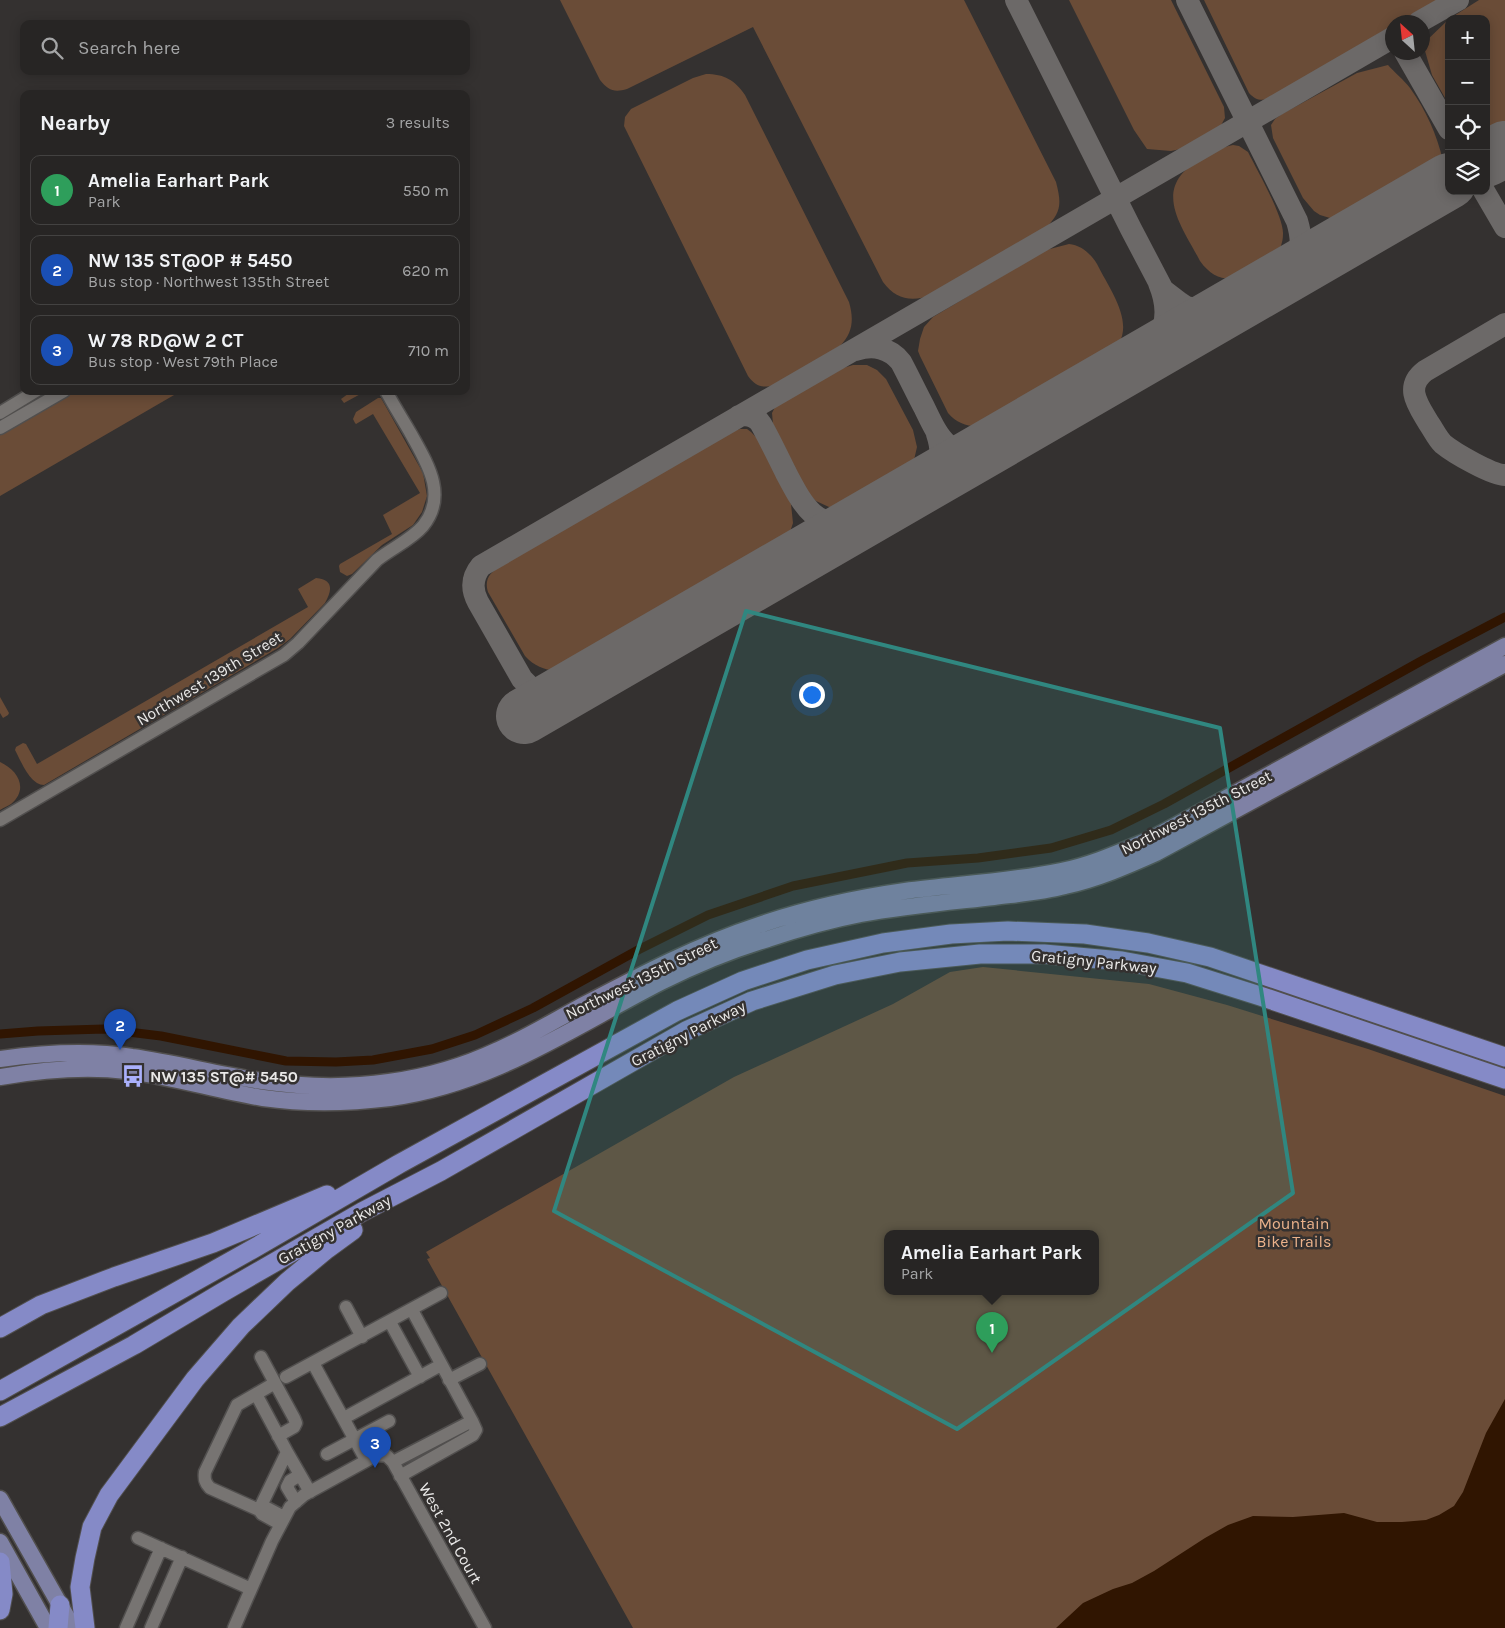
<!DOCTYPE html>
<html lang="en">
<head>
<meta charset="utf-8">
<style>
  :root { --surface:#272524; --page:#2f2d2c; --text:#f1f3f6; --muted:#a4a5a6; --line:#434241; --accent:#bca0f2 }
  body { margin:0; font-family:Karla,sans-serif; background:var(--page); color:var(--text) }
  .controls { position:absolute; right:15px; top:15px; display:grid; overflow:hidden; border-radius:10px; box-shadow:0 2px 12px #0003 }
  .controls button { width:45px; height:45px; display:grid; place-items:center; padding:0; border:0; border-bottom:1px solid var(--line); background:var(--surface); color:var(--text); font:25px sans-serif }
  .compass { position:absolute; left:1385px; top:15px; width:45px; height:45px; border-radius:50%; background:var(--surface); box-shadow:0 2px 12px #0003; rotate:333deg }
  .you { position:absolute; left:811px; top:694px; width:18px; height:18px; margin:-12px; border:4px solid #fff; border-radius:50%; background:#1a73e8; box-shadow:0 0 0 8px #1a73e833 }
  .badge { display:grid; place-items:center; width:32px; height:32px; border-radius:50%; background:var(--accent); color:#fff; font-size:16px; font-weight:700 }
  .pin { position:absolute; translate:-50% -41px; filter:drop-shadow(0 1px 2px #0008) }
  .pin::after { content:''; position:absolute; top:26px; width:18px; height:15px; background:inherit; clip-path:polygon(0 0,100% 0,50% 100%) }
  .popup { position:absolute; left:884px; top:1230px; width:215px; height:65px; box-sizing:border-box; display:grid; place-content:center; border-radius:10px; background:var(--surface); filter:drop-shadow(0 1px 4px #0005); font-size:16px; white-space:nowrap; color:var(--muted) }
  .popup b { font-size:19px; color:var(--text) }
  .popup::after { content:''; position:absolute; left:50%; top:100%; margin-left:-10px; border:10px solid transparent; border-top-color:var(--surface) }
  .list { margin:0; padding:0; list-style:none }
  h2 { display:flex; justify-content:space-between; align-items:center; height:65px; margin:0; padding:0 20px; font-size:21px }
  h2 small { font-size:16px; font-weight:400; color:var(--muted) }
  .list li { display:grid; grid-template-columns:32px 1fr auto; gap:15px; align-items:center; box-sizing:border-box; height:70px; margin:0 10px 10px; padding:0 10px; border:1px solid var(--line); border-radius:10px }
  .list b { display:block; font-size:19px; white-space:nowrap }
  .list p { margin:0; font-size:16px; white-space:nowrap; color:var(--muted) }
  .list em { font-size:16px; font-style:normal; color:var(--muted) }
  .icon { flex:none; width:28px; height:28px; fill:none; stroke:currentColor; stroke-width:2; stroke-linecap:round; stroke-linejoin:round }
  .map { position:relative; flex:none; width:1505px; height:1628px; overflow:hidden }
  .search { position:absolute; background:var(--surface); box-shadow:0 2px 12px #0003; left:20px; top:20px; width:450px; height:55px; display:flex; align-items:center; gap:12px; box-sizing:border-box; padding:0 18px; border-radius:10px; color:var(--muted); font-size:19px }
  .panel { position:absolute; background:var(--surface); box-shadow:0 2px 12px #0003; left:20px; top:90px; width:450px; height:305px; border-radius:10px }
  .map>svg:first-child { display:block }
</style>
</head>
<body>
<div class="map">
<svg width="1505" height="1628" viewBox="0 0 1505 1628">
  <rect width="100%" height="100%" fill="#343130"/>
  <path fill="#6a4c37" fill-rule="evenodd" d="M560,0H964L1056,182C1062,205 1061,212 1045,229L932,295C912,302 896,300 883,282L753,27L627,89C614,93 608,90 600,80Z
    M1069,0H1171L1224,107L1225,118L1220,127L1185,148L1171,151L1147,149L1134,130Z
    M1204,0H1442L1403,22H1392V29L1275,96C1264,101 1257,102 1249,93Z
    M1479,0H1505V127L1486,138V19H1449Z
    M1449,19V105L1432,75L1423,44Z
    M1388,65C1395,73 1404,80 1410,88C1426,110 1437,135 1443,161L1437,166L1354,214L1330,218L1320,215L1314,211L1303,198L1273,138L1271,125L1275,119L1282,114L1357,73Z
    M706,74C724,74 735,80 745,95L849,302C854,319 853,333 840,346L776,384C764,389 756,387 748,376L624,126L625,117L631,109L693,78Z
    M1233,145L1239,146L1248,152C1257,170 1284,217 1283,234C1283,250 1273,260 1261,268C1238,282 1217,285 1200,261C1182,226 1151,189 1198,161C1210,155 1221,147 1233,145Z
    M1069,244C1081,245 1091,254 1097,264C1113,296 1143,332 1104,360L991,424C975,429 959,426 948,413L920,356L918,351L920,339L924,327L933,317L1046,250Z
    M853,365H867L877,370L886,379L913,430L917,447L914,460L906,473L850,506L835,508L829,507L816,501L805,491L773,424L772,413L775,407L781,403L843,368Z
    M74,391H181L0,496V434Z
    M352,391H366L344,403L341,399Z
    M378,398H381L423,473L427,496L422,512L413,525L382,545L352,574L347,576L340,572L339,566L340,564L392,534L383,515L420,493L373,414L356,424L355,423L353,419L356,412Z
    M740,429H747L751,432L760,441L791,504L793,523L789,535L777,548L570,668C553,673 538,670 525,656L488,592C484,579 490,573 500,566L733,431Z
    M316,578C334,580 332,590 325,603L290,639L278,648L44,785C30,785 21,761 15,750L16,747L23,743L26,744L37,764L308,607L298,589Z
    M0,697L9,713L8,715L3,718L0,713Z
    M0,762C18,770 29,789 11,804C8,806 3,808 0,810Z
    M983,967L1149,984L1227,1005L1368,1049L1505,1096V1628H633L427,1259L430,1258L426,1252L734,1077L893,1004L950,972ZM888,1234H1096V1292H888Z"/>
  <path fill="#301501" d="M1505,1399V1628H1056L1083,1603L1113,1589L1132,1583L1154,1571L1205,1538L1228,1525L1253,1516L1293,1517L1344,1513L1377,1522H1402L1426,1520L1439,1515L1454,1506L1463,1492L1486,1433Z"/>
  <g fill="none" stroke-linecap="round" stroke-linejoin="round">
    <path stroke="#301501" stroke-width="9" d="M0,1034L38,1031L104,1029L161,1036L286,1061L336,1062L373,1060L432,1049L475,1035L533,1008L638,950L708,915L793,886L907,863L978,858L1051,848L1111,830L1164,804L1423,660L1505,617"/>
    <path stroke="#6c6968" stroke-width="22" d="M1016,0L1131,229L1163,290L1180,303L1186,307L1202,310H1218L1241,301
      M1187,0L1297,221C1304,244 1302,261 1283,277
      M1419,22L1458,0
      M1405,52L1449,129
      M1484,191L1505,227
      M1505,324L1425,371C1404,387 1418,405 1428,422C1433,429 1437,438 1443,444C1454,453 1492,475 1505,475
      M856,350C873,344 890,348 901,362C909,377 916,392 924,407C938,436 948,461 986,449
      M1138,361C1164,338 1173,317 1159,283
      M739,416C748,414 756,416 761,424C770,440 778,457 786,473C803,505 814,529 855,524
      M921,486C939,470 945,458 937,434
      M553,700L531,688L522,679L478,602C471,589 472,577 481,566L1392,38"/>
    <path stroke="#6c6968" stroke-width="56" d="M1486,159L1505,149
      M524,716L1449,181"/>
    <defs>
      <path id="minor" d="M0,413L36,391
        M0,428L64,391
        M0,820L284,655L298,643L377,560C392,548 411,540 423,526C448,495 427,463 411,434C403,420 394,406 386,391
        M346,1307L362,1337
        M390,1322L420,1377
        M261,1357L275,1383
        M313,1363L366,1460
        M286,1377L441,1293
        M449,1380L480,1364
        M256,1394L287,1452L259,1510L210,1488C205,1483 204,1479 205,1472L237,1405Z
        M256,1394L275,1383L294,1418L296,1423L294,1427L278,1436
        M344,1418L441,1365
        M287,1452L310,1492
        M327,1454L389,1421
        M393,1462L472,1421
        M400,1476L473,1435L476,1430L472,1421L412,1310
        M296,1502L287,1487L290,1481L300,1475
        M280,1524L262,1514L259,1510L265,1507L284,1517
        M138,1538L251,1589
        M126,1628L161,1548
        M151,1628L182,1557
        M234,1628L272,1541L290,1507L304,1495L375,1456L386,1455L393,1462L485,1628"/>
      <path id="major" d="M0,1059C43,1053 89,1050 132,1057C176,1063 219,1075 262,1081C303,1087 348,1088 389,1082C426,1077 464,1066 498,1050C526,1038 552,1022 578,1008C637,977 695,946 759,925C806,909 856,898 905,891C957,884 1009,882 1061,871C1092,865 1122,851 1151,839L1505,646
        M0,1077C41,1070 85,1066 127,1071C172,1076 218,1091 263,1098C305,1104 349,1103 390,1098C493,1084 571,1028 661,982C695,965 731,950 768,939C798,929 830,920 861,914C905,906 950,902 994,897C1017,894 1042,892 1065,886C1097,879 1127,866 1156,853L1505,664
        M0,1499L73,1628
        M0,1542L48,1628"/>
      <path id="highway" d="M0,1328L41,1305L114,1277L213,1243L327,1195
        M0,1391L258,1246L399,1164L677,1011L743,981L807,960L883,943L951,934L1008,931L1085,934L1148,943L1210,957L1505,1057
        M0,1417L134,1345L223,1292L362,1212L441,1171L686,1031L752,1001L835,975L900,962L980,954H1044L1122,961L1187,973L1260,996L1505,1079
        M0,1562L3,1594L0,1610
        M58,1628L60,1605
        M85,1628L80,1587L85,1558L92,1527L109,1495L195,1379L241,1326L287,1282L327,1249L353,1230"/>
    </defs>
    <use href="#minor" stroke="#514f4e" stroke-width="15"/>
    <use href="#major" stroke="#514f4e" stroke-width="19"/>
    <use href="#highway" stroke="#514f4e" stroke-width="21"/>
    <use href="#minor" stroke="#777472" stroke-width="12"/>
    <use href="#major" stroke="#7f81a5" stroke-width="16"/>
    <use href="#highway" stroke="#858ac7" stroke-width="19"/>
  </g>
  <path fill="#308780" fill-opacity="0.2" stroke="#308780" stroke-width="4" stroke-linejoin="round" d="M746,611L1220,728L1293,1193L957,1429L554,1211Z"/>
  <defs>
    <symbol id="bus-bare" viewBox="-9 -9 18 18"><path d="M-5-6H5V4H4V6H2V4H-2V6H-4V4H-5ZM-3.5-4V0h7V-4ZM-3.5 1.2v1.5H-2V1.2ZM2 1.2v1.5H3.5V1.2Z" fill="#aab0fb" stroke="#343130" stroke-width="2.5" paint-order="stroke"/></symbol>
  </defs>
  <g fill-rule="evenodd">
    <use href="#bus-bare" x="117" y="1060" width="32" height="32"/>
  </g>
  <g text-anchor="middle" stroke-width="5" stroke-linejoin="round" paint-order="stroke">
    <g font-size="16" fill="#eae9e8" stroke="#343130">
      <text transform="translate(209 678) rotate(-31)" y="6">Northwest 139th Street</text>
      <text transform="translate(1196 812) rotate(-27)" y="6">Northwest 135th Street</text>
      <text transform="translate(1094 961) rotate(6)" y="6">Gratigny Parkway</text>
      <text transform="translate(641 978) rotate(-26)" y="6">Northwest 135th Street</text>
      <text transform="translate(688 1033) rotate(-27)" y="6">Gratigny Parkway</text>
      <text transform="translate(334 1229) rotate(-29)" y="6">Gratigny Parkway</text>
      <text transform="translate(451 1533) rotate(61)" y="6">West 2nd Court</text>
    </g>
    <g font-size="16" font-weight="bold" fill="#eae9e8" stroke="#343130" text-anchor="start">
      <text x="150" y="1082">NW 135 ST@# 5450</text>
    </g>
    <g font-size="16" fill="#ebb28b" stroke="#343130">
      <text x="1294" y="1229">Mountain<tspan x="1294" dy="18">Bike Trails</tspan></text>
    </g>
  </g>
</svg>
<div class="controls">
<button>+</button>
<button>−</button>
<button><svg class="icon" aria-label="locate" viewBox="0 0 24 24"><circle cx="12" cy="12" r="6"/><path d="M12 2v4M12 18v4M2 12h4M18 12h4"/></svg></button>
<button><svg class="icon" aria-label="layers" viewBox="0 0 24 24"><path d="M12 4l9 5-9 5-9-5zM3 14l9 5 9-5"/></svg></button>
</div>
<svg class="compass" viewBox="-18 -18 36 36"><path d="M0-13l5 13h-10z" fill="#e53935"/><path d="M0 13l5-13h-10z" fill="#a4a5a6"/></svg>
<div class="you"></div>
<div class="pin badge" style="left:992px;top:1353px;background:#2e9e5b">1</div>
<div class="popup"><b>Amelia Earhart Park</b>Park</div>
<div class="pin badge" style="left:120px;top:1050px;background:#1a4fb4">2</div>
<div class="pin badge" style="left:375px;top:1468px;background:#1a4fb4">3</div>
<div class="search"><svg class="icon" aria-label="search" viewBox="0 0 24 24"><circle cx="10" cy="10" r="6"/><path d="M15 15l6 6"/></svg>Search here</div>
<section class="panel">
<h2>Nearby<small>3 results</small></h2>
<ul class="list">
<li><span class="badge" style="background:#2e9e5b">1</span><div><b>Amelia Earhart Park</b><p>Park</p></div><em>550 m</em></li>
<li><span class="badge" style="background:#1a4fb4">2</span><div><b>NW 135 ST@OP # 5450</b><p>Bus stop · Northwest 135th Street</p></div><em>620 m</em></li>
<li><span class="badge" style="background:#1a4fb4">3</span><div><b>W 78 RD@W 2 CT</b><p>Bus stop · West 79th Place</p></div><em>710 m</em></li>
</ul>
</section>
</div>
</body>
</html>
